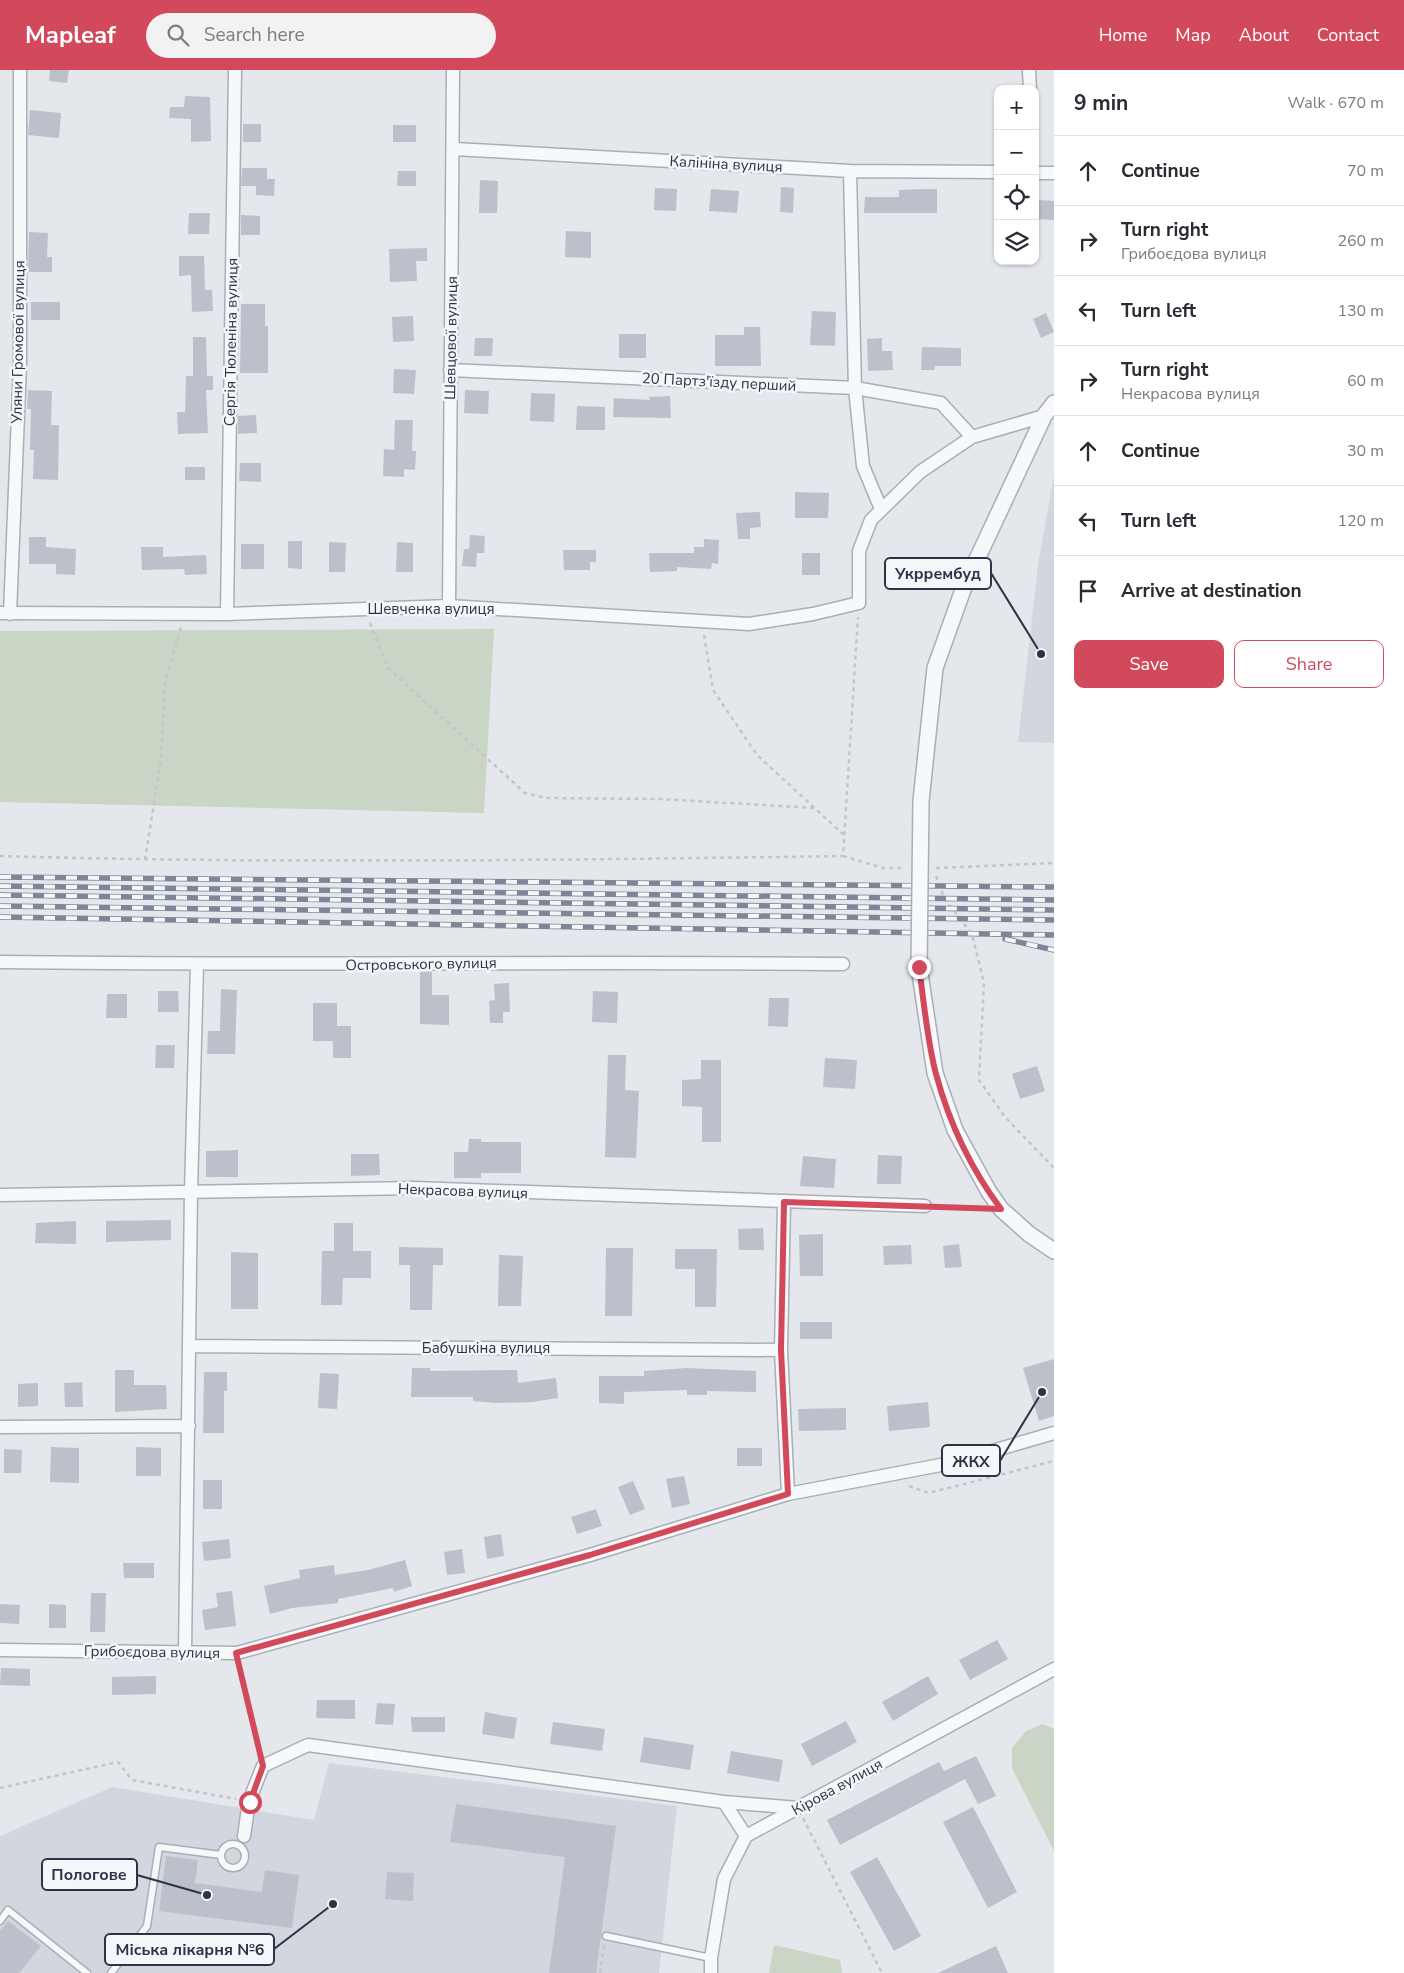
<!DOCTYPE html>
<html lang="en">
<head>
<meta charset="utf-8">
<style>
  :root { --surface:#fff; --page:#f2f2f3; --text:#2b2b33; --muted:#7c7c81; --line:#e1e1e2; --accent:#d1495b }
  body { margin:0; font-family:"Nunito Sans",sans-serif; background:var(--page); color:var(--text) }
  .controls { position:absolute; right:15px; top:15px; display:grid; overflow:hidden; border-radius:10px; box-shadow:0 1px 4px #0004 }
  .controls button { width:45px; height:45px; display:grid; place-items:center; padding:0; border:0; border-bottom:1px solid var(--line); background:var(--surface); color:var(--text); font:25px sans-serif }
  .stop { position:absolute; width:15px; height:15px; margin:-11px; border:4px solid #d1495b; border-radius:50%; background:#fff }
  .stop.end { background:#d1495b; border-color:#fff; box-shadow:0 1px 5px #0008 }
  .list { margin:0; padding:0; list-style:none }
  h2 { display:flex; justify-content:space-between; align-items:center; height:65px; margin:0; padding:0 20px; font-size:21px }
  h2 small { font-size:16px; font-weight:400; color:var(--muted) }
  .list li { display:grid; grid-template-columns:32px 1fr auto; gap:15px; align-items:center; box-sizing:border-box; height:70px; padding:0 20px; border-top:1px solid var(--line) }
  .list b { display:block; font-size:19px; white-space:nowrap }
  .list p { margin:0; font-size:16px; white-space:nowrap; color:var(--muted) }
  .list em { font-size:16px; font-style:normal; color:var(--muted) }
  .actions { display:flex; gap:10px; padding:15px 20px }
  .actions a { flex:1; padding:11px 0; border:1px solid var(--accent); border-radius:10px; text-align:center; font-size:18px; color:var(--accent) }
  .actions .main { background:var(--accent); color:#fff }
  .icon { flex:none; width:28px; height:28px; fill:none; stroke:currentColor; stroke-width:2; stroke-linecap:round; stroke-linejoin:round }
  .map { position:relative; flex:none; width:1054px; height:1903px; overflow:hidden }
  header { display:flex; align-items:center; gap:30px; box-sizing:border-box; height:70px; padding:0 25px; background:var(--accent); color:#fff }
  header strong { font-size:24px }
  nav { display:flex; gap:28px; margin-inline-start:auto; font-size:18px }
  .search { width:350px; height:45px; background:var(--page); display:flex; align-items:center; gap:12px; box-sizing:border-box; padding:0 18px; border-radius:28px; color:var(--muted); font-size:19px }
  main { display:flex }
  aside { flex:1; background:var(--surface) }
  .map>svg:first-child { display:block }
</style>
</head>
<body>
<header>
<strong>Mapleaf</strong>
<div class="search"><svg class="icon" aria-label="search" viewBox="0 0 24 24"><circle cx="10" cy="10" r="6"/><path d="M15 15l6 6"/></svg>Search here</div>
<nav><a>Home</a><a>Map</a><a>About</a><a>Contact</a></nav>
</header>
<main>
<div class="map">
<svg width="1054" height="1903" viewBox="0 0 1054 1903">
  <rect width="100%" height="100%" fill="#e4e7ec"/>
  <path fill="#d2d6de" d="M1054,405V673L1018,672L1038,495Z
    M329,1693L677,1736L659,1903H0V1766L112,1717L314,1750Z"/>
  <path fill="#c9d6c5" d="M494,559L484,743L0,732V561Z
    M1043,1654L1054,1659V1781L1012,1698V1678L1026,1661Z
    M774,1875L840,1890L842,1903H769Z"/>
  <path fill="#bbc0ca" d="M50,0H69L67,13L49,11Z
    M185,26L210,27L211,71L191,72V49L169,48L170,37H184Z
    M30,40L61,43L59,68L28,65Z
    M243,54H261V72H243Z
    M393,55H416V72H393Z
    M242,98H267V109H275L274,126L256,125V116H241Z
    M398,101H416V116H397Z
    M480,110L498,111L497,143H479Z
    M781,117L794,118L793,143L780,142Z
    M655,118L677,119L676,141L654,140Z
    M711,119L739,121L737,143L709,141Z
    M922,119H937V143H864L865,127H899V120Z
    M1038,130L1054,131V150L1037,149Z
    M189,143H210L209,164H188Z
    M241,145L260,146V165H241Z
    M566,161L591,162V188L565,187Z
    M29,162L48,163L47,187H52V202H28Z
    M427,178V191H416L417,211L390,212L389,179Z
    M179,186H204L205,220H212L213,241L192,242L191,205L179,206Z
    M31,232H60V250H31Z
    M241,234H265V256H268V303H240Z
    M812,241L836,242L835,276L810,275Z
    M1046,243L1054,262L1041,268L1033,249Z
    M413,246L414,271L393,272L392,247Z
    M744,257H760L761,296H715V265H744Z
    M619,264H646V288H619Z
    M193,267H206L207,306H213V320H206L208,363L178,364L177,342H185L186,306H193Z
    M475,268H493L492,286H474Z
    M882,268V281H892L893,300L868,301L867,269Z
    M922,277L961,278V296H935L934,300H921Z
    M394,299L416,300L414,324L393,323Z
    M28,320L52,321L51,355H59L58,410L33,409L34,380H30L31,339H27Z
    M465,320L489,321L488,344L464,343Z
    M531,323L555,324L554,352L530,351Z
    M670,326L671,348L613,347L614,328L650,330L649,327Z
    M577,336L605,337V360H576Z
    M256,345L257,363L238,364V346Z
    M395,350H413L412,381H416L415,400L404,399V407L383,406L384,379L394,380Z
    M240,393H261V412L239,411Z
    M185,397H205V410H185Z
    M795,422L829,423L828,448H795Z
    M760,442L761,457L750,458V469H738L736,443Z
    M470,465L485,466L484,483H477L476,497L462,496L464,479H469Z
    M29,467H46V477L76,479L75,505L56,504V494H29Z
    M704,469L719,470L718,494L712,493L711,499L677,497V501L650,502L649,483H694V477H704Z
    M288,471H302V499L288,498Z
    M329,472L346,473L345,502H329Z
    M397,472L413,473V502H396Z
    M241,474H264V499H241Z
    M141,477H163V487L206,485L207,504L185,505L184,499L142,500Z
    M563,480H596V492H590V500H564Z
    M802,483H820V505H802Z
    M432,901V925H449V955L420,954V902Z
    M509,913L510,942H503V953H490L489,931L495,930L494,914Z
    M221,919L237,920L235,984H207L208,961H220Z
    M158,921H178L179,942H158Z
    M593,921L618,922L617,953L592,952Z
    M107,924H127V948H106Z
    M769,928H789L788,957L768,956Z
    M313,933H337V956H351V988H333V971H313Z
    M156,975H175L174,998H155Z
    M608,985H626L625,1020L639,1021L636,1088L605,1087Z
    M825,988L857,990L855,1019L823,1017Z
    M701,990H721V1072H702V1037L682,1036V1010L701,1009Z
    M1037,996L1045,1021L1020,1029L1012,1004Z
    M469,1069H481V1072H521V1103H481V1108H454V1082H468Z
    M238,1080V1107H206V1081Z
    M351,1084H379L380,1105L351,1106Z
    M878,1085L902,1086L901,1114H877Z
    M803,1086L836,1089L834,1118L800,1116Z
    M171,1150V1170L106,1172V1151Z
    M76,1151V1174L35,1173L36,1153Z
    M334,1153H353V1181H371V1208H343L342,1235H321L322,1181H334Z
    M763,1158L764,1180H739L738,1159Z
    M823,1164V1206H800L799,1165Z
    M959,1174L962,1197L945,1198L943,1176Z
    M911,1175L912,1194L884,1195L883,1176Z
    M399,1177L443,1178V1195H433L432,1240H410V1195H399Z
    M606,1178H633L632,1246H605Z
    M675,1179H717L716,1237H695V1199H675Z
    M231,1182L258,1183V1239H231Z
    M499,1185L523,1186L521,1236H498Z
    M800,1252H832V1269H800Z
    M1054,1289V1346L1039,1351L1023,1298Z
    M412,1298H430V1301L517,1300L518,1313L556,1308L558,1328L532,1332L496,1333L473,1331V1327H411Z
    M687,1298L756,1301V1322L707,1321V1325H687V1320L624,1322V1334L599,1333V1306H644V1301Z
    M115,1300H134V1315H166L167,1339L115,1342Z
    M204,1302H227V1321H224V1363H203Z
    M320,1303L339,1304L337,1339L318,1338Z
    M82,1312L83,1337H65L64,1313Z
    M38,1313V1336L18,1337V1314Z
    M928,1332L930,1357L889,1361L887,1336Z
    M846,1338V1360L799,1361L798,1339Z
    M51,1377L79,1378V1413L50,1412Z
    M136,1377L161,1378V1406H136Z
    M737,1378H762V1396H737Z
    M4,1379L22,1380L21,1403H4Z
    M684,1406L690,1434L672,1438L666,1409Z
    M203,1410H222V1439H203Z
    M633,1411L645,1439L630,1445L618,1417Z
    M596,1439L602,1456L577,1464L571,1447Z
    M501,1464L504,1486L487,1489L484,1467Z
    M229,1469L231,1488L204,1491L202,1472Z
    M462,1479L465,1503L447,1505L444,1482Z
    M405,1490L412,1516L394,1522L393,1518L338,1529V1533L292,1538L270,1544L264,1516L300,1508L299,1500L334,1495L335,1505L368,1500Z
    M123,1493H154V1508H124Z
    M232,1521L236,1556L205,1560L202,1540L218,1537L216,1523Z
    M91,1523H106L105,1562H90Z
    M0,1534L20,1535L19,1554L0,1553Z
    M49,1534L66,1535V1558H49Z
    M997,1570L1008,1589L970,1610L959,1590Z
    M1,1598L30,1599V1616L0,1615Z
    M156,1606V1624L112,1625V1607Z
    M928,1606L938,1624L893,1651L882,1632Z
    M317,1630H355V1649L316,1648Z
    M377,1633L395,1634L393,1655L375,1654Z
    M485,1642L517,1648L514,1669L482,1664Z
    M411,1647H445V1662H412Z
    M846,1651L857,1672L812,1696L801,1674Z
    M553,1652L605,1659L602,1681L550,1674Z
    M644,1667L694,1675L690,1700L640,1692Z
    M731,1681L783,1690L779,1712L727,1703Z
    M976,1686L996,1726L978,1734L965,1709L840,1775L827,1750L939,1692L944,1701Z
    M456,1734L616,1756L596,1903H549L565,1787L450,1772Z
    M973,1737L1017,1822L988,1838L943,1752Z
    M166,1786L198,1790L195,1813L262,1822L265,1800L299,1805L292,1858L159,1841Z
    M877,1787L921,1866L894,1881L850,1802Z
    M387,1802L414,1803L413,1831L385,1829Z
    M8,1851L41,1876L19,1903H0V1861Z
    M996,1876L1008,1903H938Z"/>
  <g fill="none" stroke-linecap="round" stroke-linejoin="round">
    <defs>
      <path id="service" d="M221 1786a12 12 0 1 1 24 0a12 12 0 1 1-24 0Z
        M0,1851L8,1840L87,1903
        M606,1866L711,1888
        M111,1903L147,1856L159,1777L221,1785"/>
      <path id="minor" d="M1029,0L1030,19
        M454,79L850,101L998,102
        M850,101L855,318L863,396L881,439
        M1035,103H1054
        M450,300L855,318L941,333L972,367
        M449,536L453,0
        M0,543L227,544L449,536L749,554L813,544L859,533V481L871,450L920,402L972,367L1044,346
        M10,544L20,295V0
        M227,544L235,0
        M0,892C281,896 562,891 843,894
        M0,1125L414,1118L925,1136
        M784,1132L781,1280L788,1424
        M190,1276L781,1280
        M0,1357L189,1356
        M0,1580L237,1583L590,1485L788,1424L951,1393L1054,1363
        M185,1582L191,1122L197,895
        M724,1732L798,1738
        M244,1766L249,1731L263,1696L308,1675L724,1732L746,1766
        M711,1903V1888L724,1809L746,1766L1054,1599"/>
      <path id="tertiary" d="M921,731L935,598L964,517L1044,346L1054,333
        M919,897L935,1003L955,1060L989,1122L1001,1139L1029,1164L1054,1181"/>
    </defs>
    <use href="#service" stroke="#a9aeb7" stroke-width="9"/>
    <use href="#minor" stroke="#a9aeb7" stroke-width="15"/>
    <use href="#tertiary" stroke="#a9aeb7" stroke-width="18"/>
    <path stroke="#c2c5cb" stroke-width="2.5" stroke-dasharray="4 4" stroke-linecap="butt" d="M370,553L388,598L525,723L546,728L660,729L814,738
      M704,565L713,620L757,685L845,766
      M0,786C281,794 562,790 843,786L858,547
      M843,786L883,798H905
      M145,790L161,689L165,612L181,557
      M936,798L1054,793
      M936,806L944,828L972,864L984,913L979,1010L1005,1047L1054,1098
      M939,1137L983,1138
      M909,1416L929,1423L1054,1391
      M240,1597L260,1684
      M0,1718L118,1692L132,1710L236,1729
      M803,1748L882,1903
      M600,1903L604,1875"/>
    <use href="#service" stroke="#f7f8fa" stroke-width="6"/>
    <use href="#minor" stroke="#f7f8fa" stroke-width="12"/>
    <use href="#tertiary" stroke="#f7f8fa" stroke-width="15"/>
    <defs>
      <path id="rail" d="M0,807L1054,817
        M0,816L1054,830
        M0,825L1054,840
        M0,836L1054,850
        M0,847L1054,865
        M1005,869L1054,880"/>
    </defs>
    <use href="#rail" stroke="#7d8696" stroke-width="5.5"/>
    <use href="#rail" stroke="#f4f6f9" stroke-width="4" stroke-dasharray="11" stroke-linecap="butt"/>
    <defs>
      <path id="tertiary-bridge" d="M919,897L921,731"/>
    </defs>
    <use href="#tertiary-bridge" stroke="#a9aeb7" stroke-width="18" stroke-linecap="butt"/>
    <use href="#tertiary-bridge" stroke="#f7f8fa" stroke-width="15"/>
  </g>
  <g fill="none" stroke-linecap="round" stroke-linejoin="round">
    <path stroke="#d1495b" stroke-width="6" d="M250,1732L263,1696L236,1583L590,1485L788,1424L781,1280L784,1132L1001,1139C971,1099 949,1052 936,1004C927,970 924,932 919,897"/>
  </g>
  <g text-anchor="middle" stroke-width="5" stroke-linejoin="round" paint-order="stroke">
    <g font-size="15" fill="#2b3445" stroke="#f4f6f9">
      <text transform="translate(726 94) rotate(3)" y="5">Калініна вулиця</text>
      <text transform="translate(451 268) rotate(-89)" y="5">Шевцової вулиця</text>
      <text transform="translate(18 272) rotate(-89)" y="5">Уляни Громової вулиця</text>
      <text transform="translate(231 272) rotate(-89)" y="5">Сергія Тюленіна вулиця</text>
      <text transform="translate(719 312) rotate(3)" y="5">20 Партз'їзду перший</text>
      <text x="431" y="544">Шевченка вулиця</text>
      <text transform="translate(421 894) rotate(-1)" y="5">Островського вулиця</text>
      <text transform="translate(463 1121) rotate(2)" y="5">Некрасова вулиця</text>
      <text x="486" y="1283">Бабушкіна вулиця</text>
      <text transform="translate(152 1582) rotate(1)" y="5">Грибоєдова вулиця</text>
      <text transform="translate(837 1717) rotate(-29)" y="5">Кірова вулиця</text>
    </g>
  </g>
  <path fill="none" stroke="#2b3445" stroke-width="2" d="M1041 584L991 503M1042 1322L1000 1391M207 1825L137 1805M333 1834L274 1879"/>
  <g fill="#2b3445" stroke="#f4f6f9" stroke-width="2">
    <circle cx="1041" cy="584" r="5"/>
    <circle cx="1042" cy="1322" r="5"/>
    <circle cx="207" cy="1825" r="5"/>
    <circle cx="333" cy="1834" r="5"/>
  </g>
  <g fill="#f4f6f9" stroke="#2b3445" stroke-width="2">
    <rect x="885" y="488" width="106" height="31" rx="5"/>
    <rect x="942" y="1375" width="58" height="31" rx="5"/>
    <rect x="42" y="1789" width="95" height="31" rx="5"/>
    <rect x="105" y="1864" width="169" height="31" rx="5"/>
  </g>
  <g font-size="16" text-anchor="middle" font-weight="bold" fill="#2b3445">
    <text x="938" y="509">Укррембуд</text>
    <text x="971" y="1397">ЖКХ</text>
    <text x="89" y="1810">Пологове</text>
    <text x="190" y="1885">Міська лікарня №6</text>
  </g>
</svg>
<div class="controls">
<button>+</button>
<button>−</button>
<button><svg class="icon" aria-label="locate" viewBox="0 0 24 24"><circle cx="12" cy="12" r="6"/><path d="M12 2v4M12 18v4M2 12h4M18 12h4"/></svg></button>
<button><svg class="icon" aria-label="layers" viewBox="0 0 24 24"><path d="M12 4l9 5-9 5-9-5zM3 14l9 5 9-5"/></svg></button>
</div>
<div class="stop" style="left:250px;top:1732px"></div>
<div class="stop end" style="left:919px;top:897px"></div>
</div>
<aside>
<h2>9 min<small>Walk · 670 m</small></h2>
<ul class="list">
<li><svg class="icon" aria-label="ahead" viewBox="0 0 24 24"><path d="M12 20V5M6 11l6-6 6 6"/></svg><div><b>Continue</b></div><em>70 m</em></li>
<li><svg class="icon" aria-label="right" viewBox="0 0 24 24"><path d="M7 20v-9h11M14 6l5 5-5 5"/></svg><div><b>Turn right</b><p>Грибоєдова вулиця</p></div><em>260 m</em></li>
<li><svg class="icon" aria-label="left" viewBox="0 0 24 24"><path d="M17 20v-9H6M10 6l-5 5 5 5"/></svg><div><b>Turn left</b></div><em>130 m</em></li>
<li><svg class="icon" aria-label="right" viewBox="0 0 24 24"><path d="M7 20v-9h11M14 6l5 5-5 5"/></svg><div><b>Turn right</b><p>Некрасова вулиця</p></div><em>60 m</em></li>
<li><svg class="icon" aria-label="ahead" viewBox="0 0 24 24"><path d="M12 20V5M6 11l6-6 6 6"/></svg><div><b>Continue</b></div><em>30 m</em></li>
<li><svg class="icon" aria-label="left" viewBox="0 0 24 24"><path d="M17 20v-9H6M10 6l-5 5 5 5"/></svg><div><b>Turn left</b></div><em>120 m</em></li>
<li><svg class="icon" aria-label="arrive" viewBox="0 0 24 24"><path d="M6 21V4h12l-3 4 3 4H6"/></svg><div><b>Arrive at destination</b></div></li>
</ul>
<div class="actions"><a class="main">Save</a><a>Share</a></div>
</aside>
</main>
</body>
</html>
